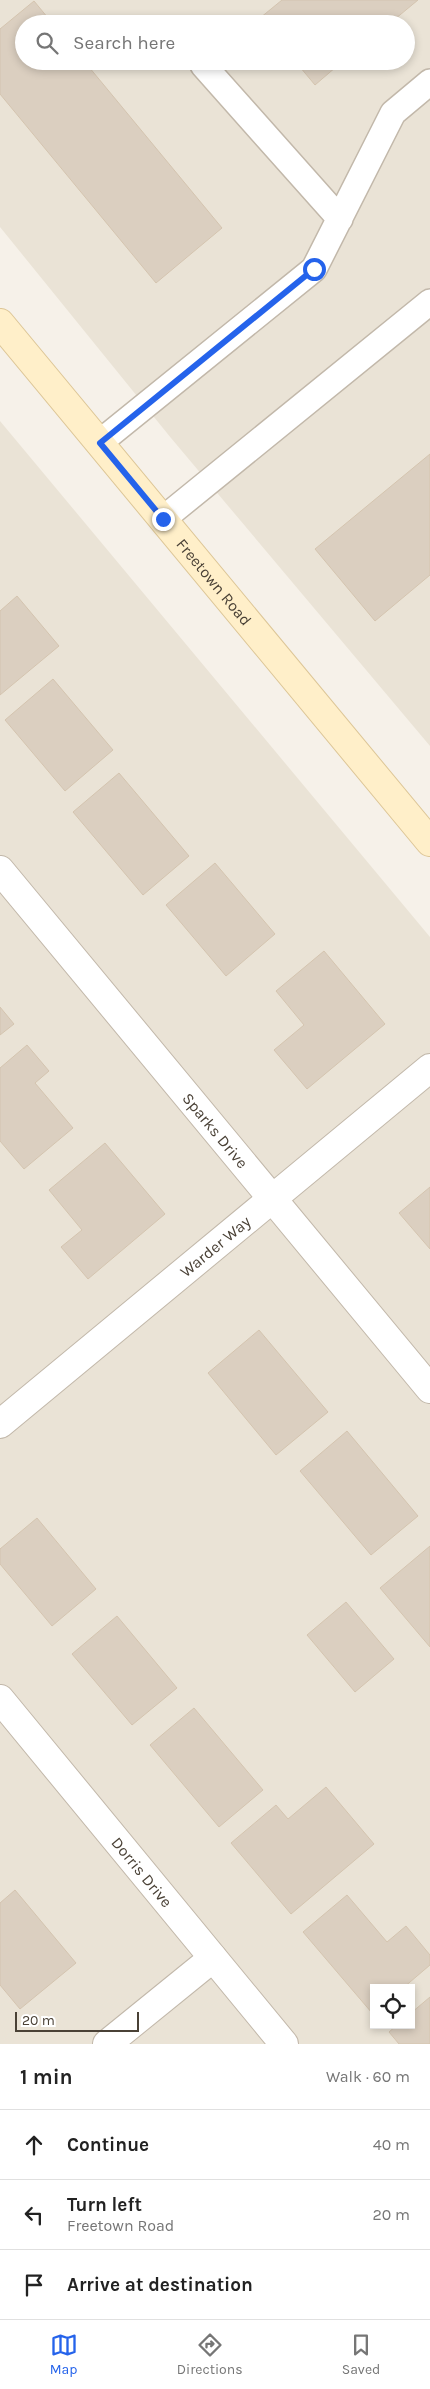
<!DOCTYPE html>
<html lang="en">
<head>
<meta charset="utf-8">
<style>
  :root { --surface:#fff; --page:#f6f6f6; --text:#222; --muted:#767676; --line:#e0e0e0; --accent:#2563eb }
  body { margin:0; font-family:Karla,sans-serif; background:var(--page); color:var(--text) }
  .controls { position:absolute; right:15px; bottom:15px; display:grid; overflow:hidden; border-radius:0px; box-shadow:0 2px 8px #0003 }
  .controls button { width:45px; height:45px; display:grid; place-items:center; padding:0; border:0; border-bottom:1px solid var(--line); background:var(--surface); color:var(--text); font:25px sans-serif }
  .scale { position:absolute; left:15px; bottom:12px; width:124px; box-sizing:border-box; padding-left:5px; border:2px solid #4a4136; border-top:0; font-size:14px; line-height:18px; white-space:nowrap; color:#4a4136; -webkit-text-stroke:4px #fff; paint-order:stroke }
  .stop { position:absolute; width:15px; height:15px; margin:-11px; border:4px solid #2563eb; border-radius:50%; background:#fff }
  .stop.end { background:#2563eb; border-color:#fff; box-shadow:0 1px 5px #0008 }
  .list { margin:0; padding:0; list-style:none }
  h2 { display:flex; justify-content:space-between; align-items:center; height:65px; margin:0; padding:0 20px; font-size:21px }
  h2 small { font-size:16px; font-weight:400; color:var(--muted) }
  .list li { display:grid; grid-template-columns:32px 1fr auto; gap:15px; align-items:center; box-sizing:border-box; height:70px; padding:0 20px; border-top:1px solid var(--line) }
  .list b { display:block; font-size:19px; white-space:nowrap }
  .list p { margin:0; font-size:16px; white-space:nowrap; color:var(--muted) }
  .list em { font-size:16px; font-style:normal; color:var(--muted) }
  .icon { flex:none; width:28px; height:28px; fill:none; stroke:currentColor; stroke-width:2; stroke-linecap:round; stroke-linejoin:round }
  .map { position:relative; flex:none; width:430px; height:2044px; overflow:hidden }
  .search { position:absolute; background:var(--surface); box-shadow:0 2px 8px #0003; left:15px; right:15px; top:15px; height:55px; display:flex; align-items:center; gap:12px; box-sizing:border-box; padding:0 18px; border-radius:28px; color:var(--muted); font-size:19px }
  .sheet { height:275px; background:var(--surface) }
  nav { display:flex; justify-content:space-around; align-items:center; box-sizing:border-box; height:70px; border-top:1px solid var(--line); background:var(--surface); font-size:14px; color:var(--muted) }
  nav a { display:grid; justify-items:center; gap:2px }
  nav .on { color:var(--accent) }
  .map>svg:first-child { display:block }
</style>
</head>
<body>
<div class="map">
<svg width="430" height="2044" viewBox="0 0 430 2044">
  <rect width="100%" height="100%" fill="#f6f1e9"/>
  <path fill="#eae3d6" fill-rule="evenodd" d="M0,0H430V746L171,438L0,227ZM24,24H406V61H24Z
    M0,421L430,937V2044H0ZM374,1988H411V2025H374Z"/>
  <path fill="#dbcfc0" stroke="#d4c4af" d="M282,0H418L389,24H264L260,18Z
    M34,1L53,24H24V61H84L222,228L156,283L0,94V29Z
    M295,61H343L315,85Z
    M430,454V575L375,621L315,549Z
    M17,596L59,646L0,695V611Z
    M53,679L113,750L65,791L5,720Z
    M119,773L189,856L143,895L73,812Z
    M215,863L275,934L226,976L166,905Z
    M324,951L385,1024L307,1089L274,1050L304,1025L276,991Z
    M0,1007L14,1024L0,1035Z
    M27,1045L49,1071L35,1083L73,1128L24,1169L0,1141V1068Z
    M105,1143L165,1214L88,1279L61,1247L82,1230L49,1190Z
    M430,1187V1249L399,1213Z
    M259,1330L328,1412L276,1455L208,1373Z
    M347,1431L418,1516L371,1555L300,1471Z
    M37,1518L96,1589L52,1626L0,1564V1549Z
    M430,1546V1647L380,1588Z
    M346,1602L394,1659L355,1692L307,1635Z
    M117,1616L177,1688L132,1725L72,1654Z
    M194,1708L263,1790L219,1827L150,1745Z
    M326,1787L374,1844L291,1914L231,1843L276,1805L288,1819Z
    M15,1890L76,1963L20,2009L0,1985V1903Z
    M347,1895L387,1942L406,1926L430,1955V1965L403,1988H374L372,2013L303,1932Z
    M430,1997V2044H399L389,2032L397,2025H411V2013Z"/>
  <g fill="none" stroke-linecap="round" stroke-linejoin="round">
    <defs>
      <path id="lane" d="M203,65L340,219
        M99,443L314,269L393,113L430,82
        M163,519L430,302"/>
      <g id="street">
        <path id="s1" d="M0,870L430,1389"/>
        <path id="s2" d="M0,1424L430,1068"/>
        <path id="s3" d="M0,1699L284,2044"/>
        <path d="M107,2044L213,1958"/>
      </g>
      <g id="secondary">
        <path id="s4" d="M0,323L430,842"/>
      </g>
    </defs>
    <use href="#lane" stroke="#c2b8aa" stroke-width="28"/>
    <use href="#street" stroke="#c2b8aa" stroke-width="30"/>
    <use href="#secondary" stroke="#ddc697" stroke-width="30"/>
    <use href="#lane" stroke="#fff" stroke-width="25"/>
    <use href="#street" stroke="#fff" stroke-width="28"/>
    <use href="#secondary" stroke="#ffefc9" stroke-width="28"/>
  </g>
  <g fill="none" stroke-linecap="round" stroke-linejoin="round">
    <path stroke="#2563eb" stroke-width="6" d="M163,519L100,443L314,269"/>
  </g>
  <g text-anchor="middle" stroke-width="4.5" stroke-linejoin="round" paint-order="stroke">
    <g font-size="16" fill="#4a4136" stroke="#fff">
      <text dy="6" stroke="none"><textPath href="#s4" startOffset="336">Freetown Road</textPath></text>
      <text dy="6" stroke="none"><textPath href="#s1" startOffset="338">Sparks Drive</textPath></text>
      <text dy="6" stroke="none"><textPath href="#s2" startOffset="279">Warder Way</textPath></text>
      <text dy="6" stroke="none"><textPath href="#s3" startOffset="224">Dorris Drive</textPath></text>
    </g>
  </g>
</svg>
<div class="controls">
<button><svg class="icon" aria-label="locate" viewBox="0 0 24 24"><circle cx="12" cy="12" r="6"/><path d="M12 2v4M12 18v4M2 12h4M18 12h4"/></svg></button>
</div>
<div class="scale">20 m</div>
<div class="stop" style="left:314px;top:269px"></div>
<div class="stop end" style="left:163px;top:519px"></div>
<div class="search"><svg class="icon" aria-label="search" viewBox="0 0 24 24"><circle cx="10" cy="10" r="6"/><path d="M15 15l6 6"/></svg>Search here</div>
</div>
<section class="sheet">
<h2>1 min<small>Walk · 60 m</small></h2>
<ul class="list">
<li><svg class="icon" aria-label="ahead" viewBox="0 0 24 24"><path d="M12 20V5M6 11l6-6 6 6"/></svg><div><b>Continue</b></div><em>40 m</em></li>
<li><svg class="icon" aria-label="left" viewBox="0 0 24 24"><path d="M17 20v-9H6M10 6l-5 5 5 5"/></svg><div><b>Turn left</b><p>Freetown Road</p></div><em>20 m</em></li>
<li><svg class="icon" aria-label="arrive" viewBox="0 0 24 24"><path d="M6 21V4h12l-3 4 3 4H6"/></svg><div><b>Arrive at destination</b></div></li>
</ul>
</section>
<nav>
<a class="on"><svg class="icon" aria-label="map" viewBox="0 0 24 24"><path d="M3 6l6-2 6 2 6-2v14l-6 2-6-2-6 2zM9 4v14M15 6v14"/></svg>Map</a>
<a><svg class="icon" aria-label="directions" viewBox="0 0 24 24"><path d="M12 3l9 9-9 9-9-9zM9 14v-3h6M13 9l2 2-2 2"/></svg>Directions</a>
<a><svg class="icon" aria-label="saved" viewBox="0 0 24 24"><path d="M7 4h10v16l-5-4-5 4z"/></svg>Saved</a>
</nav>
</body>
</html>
